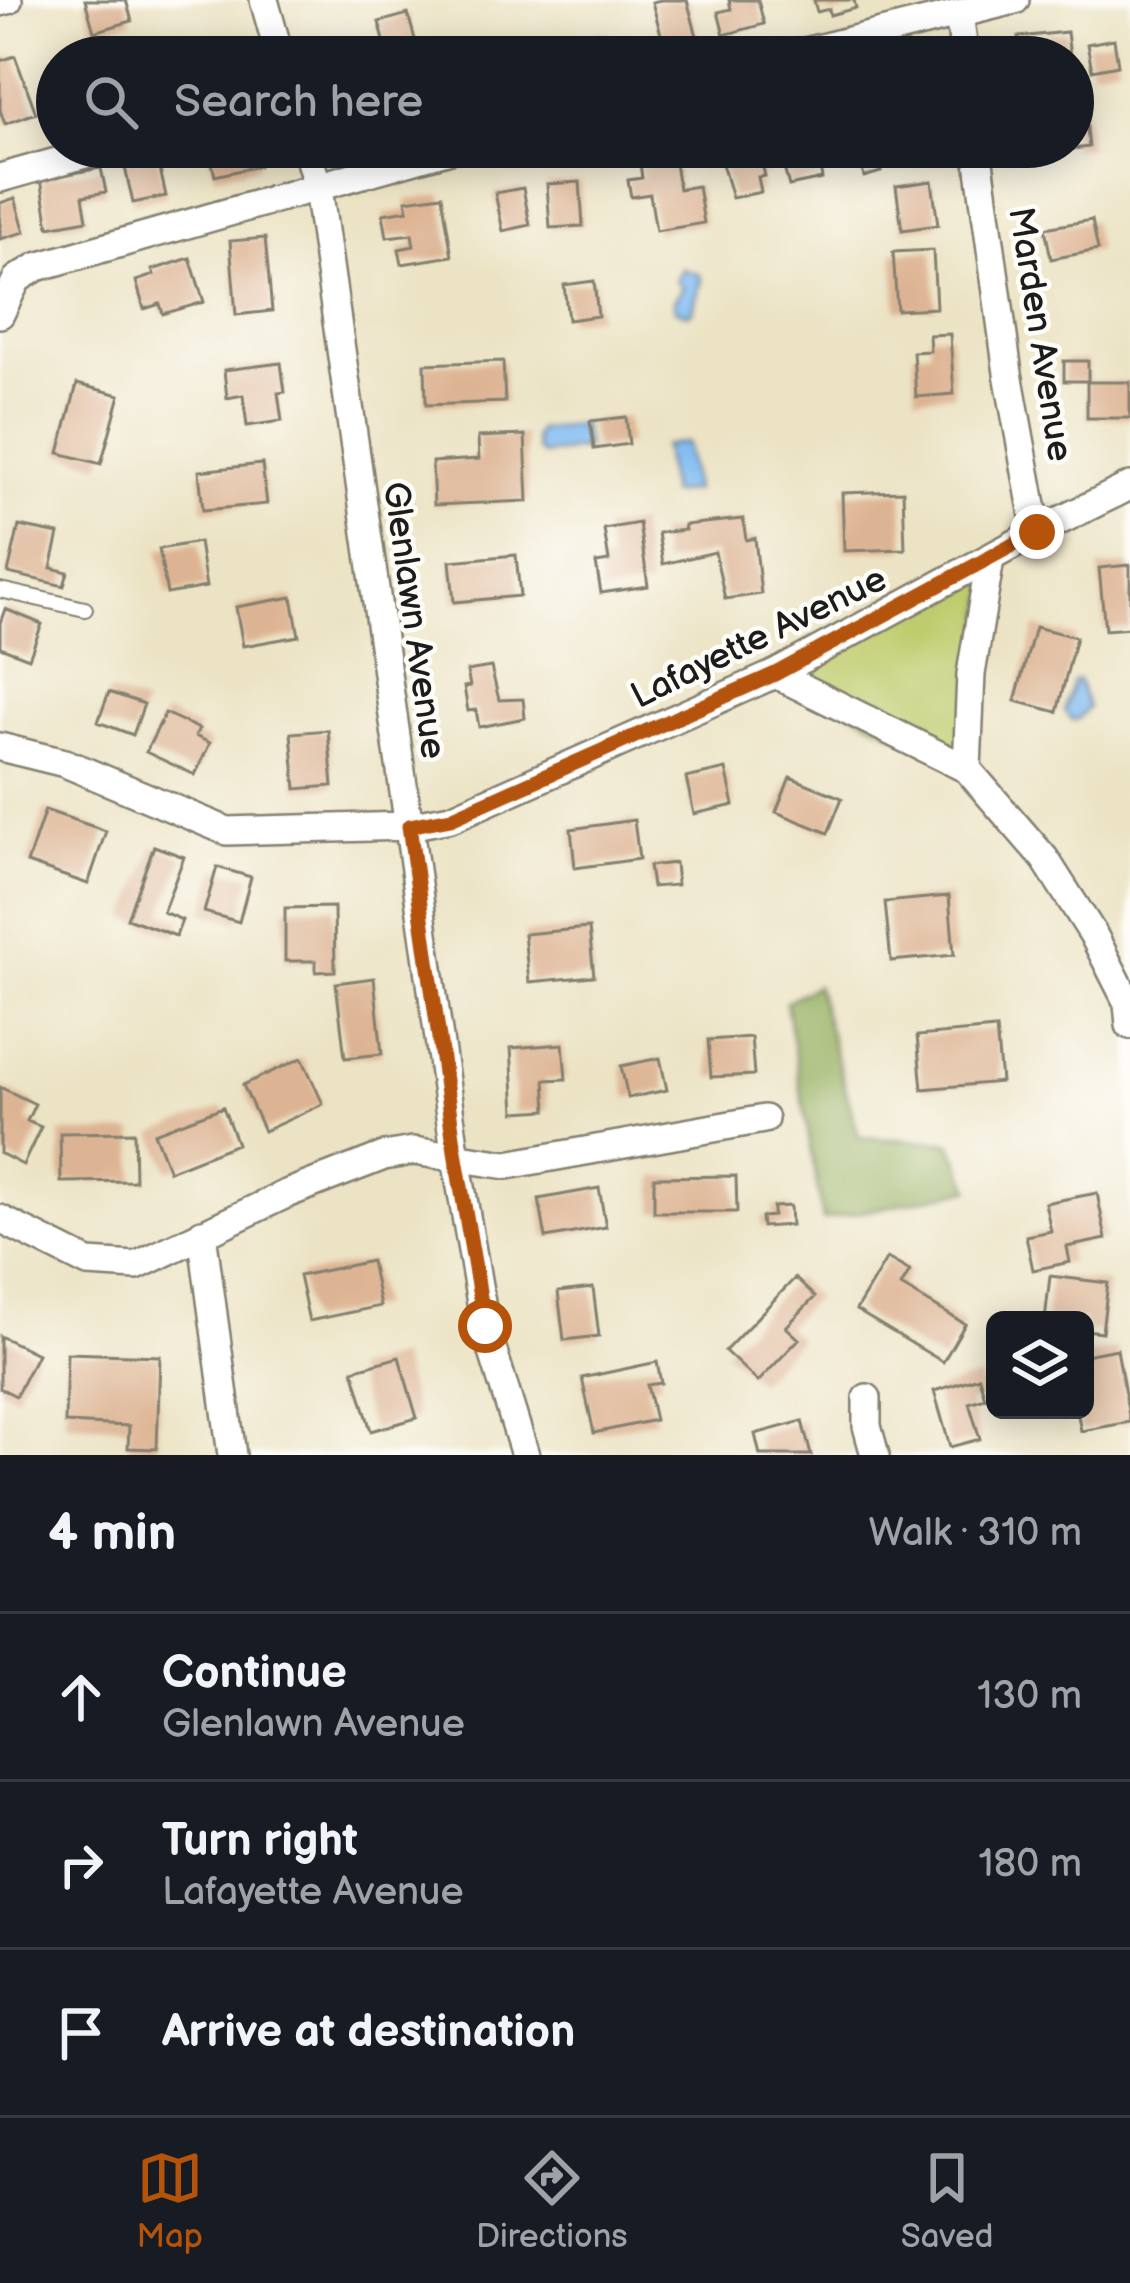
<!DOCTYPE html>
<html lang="en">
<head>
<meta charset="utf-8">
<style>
  :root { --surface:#171b24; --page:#242831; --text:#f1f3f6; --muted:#9ea1a6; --line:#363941; --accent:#b45309 }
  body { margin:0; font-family:"Balsamiq Sans",sans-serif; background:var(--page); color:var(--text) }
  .controls { position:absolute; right:36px; bottom:36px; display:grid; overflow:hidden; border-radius:18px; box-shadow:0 6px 30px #0003 }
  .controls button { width:108px; height:108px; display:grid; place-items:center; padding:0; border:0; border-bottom:3px solid var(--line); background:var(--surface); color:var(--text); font:60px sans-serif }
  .stop { position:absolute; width:36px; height:36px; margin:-27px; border:9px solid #b45309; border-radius:50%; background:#fff }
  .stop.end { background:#b45309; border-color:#fff; box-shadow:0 3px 12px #0008 }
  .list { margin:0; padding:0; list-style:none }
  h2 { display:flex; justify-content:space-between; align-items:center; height:156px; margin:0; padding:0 48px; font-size:51px }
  h2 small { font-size:39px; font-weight:400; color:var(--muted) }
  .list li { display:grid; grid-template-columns:78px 1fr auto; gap:36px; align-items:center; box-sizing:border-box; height:168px; padding:0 48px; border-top:3px solid var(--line) }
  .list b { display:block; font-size:45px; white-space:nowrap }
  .list p { margin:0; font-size:39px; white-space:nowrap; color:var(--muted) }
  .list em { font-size:39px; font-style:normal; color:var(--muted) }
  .icon { flex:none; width:66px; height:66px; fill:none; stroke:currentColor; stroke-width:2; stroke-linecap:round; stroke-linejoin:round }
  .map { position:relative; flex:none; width:1130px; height:1455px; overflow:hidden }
  .search { position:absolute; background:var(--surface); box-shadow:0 6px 30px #0003; left:36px; right:36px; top:36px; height:132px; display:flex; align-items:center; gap:30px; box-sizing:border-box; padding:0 42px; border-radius:66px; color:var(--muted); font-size:45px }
  .sheet { height:660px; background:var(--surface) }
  nav { display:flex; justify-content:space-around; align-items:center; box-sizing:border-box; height:168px; border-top:3px solid var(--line); background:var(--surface); font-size:33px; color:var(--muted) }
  nav a { display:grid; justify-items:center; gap:6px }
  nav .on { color:var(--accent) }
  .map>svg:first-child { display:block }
</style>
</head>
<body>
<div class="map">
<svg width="1130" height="1455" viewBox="0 0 1130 1455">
  <rect width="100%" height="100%" fill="#fdfcf7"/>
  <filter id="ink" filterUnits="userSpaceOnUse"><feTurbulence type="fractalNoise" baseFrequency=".00833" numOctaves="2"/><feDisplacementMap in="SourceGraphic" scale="24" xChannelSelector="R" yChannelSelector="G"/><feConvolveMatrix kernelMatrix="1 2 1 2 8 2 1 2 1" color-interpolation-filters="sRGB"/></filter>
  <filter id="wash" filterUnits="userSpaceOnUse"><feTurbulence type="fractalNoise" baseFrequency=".004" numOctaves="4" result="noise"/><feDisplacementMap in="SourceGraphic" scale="48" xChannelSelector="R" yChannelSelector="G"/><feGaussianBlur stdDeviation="2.7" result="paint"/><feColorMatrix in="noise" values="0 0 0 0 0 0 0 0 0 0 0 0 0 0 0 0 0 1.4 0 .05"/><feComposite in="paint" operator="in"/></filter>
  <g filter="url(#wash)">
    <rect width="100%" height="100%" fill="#ece3c4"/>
    <path fill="#bfcc6d" stroke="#6e7444" stroke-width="3" d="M990,559L967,769L775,674Z"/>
    <path fill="#97b060" stroke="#5a663e" stroke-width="3" d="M816,985L859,1137L951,1143L971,1189L823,1220L786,1002Z"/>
    <path fill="#7fbaf1" stroke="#4e6b86" stroke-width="3" d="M682,269L700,275L702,280L692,312L687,314L675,309L674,301L683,288L676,280Z
      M582,424L586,448L543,455L537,450L535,437L538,430Z
      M686,442L694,490L670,494L663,446Z
      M1078,680L1088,707L1078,719L1072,720L1064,711L1073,682Z"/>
    <g id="blocks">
      <path fill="#ddb493" d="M85,0H126L132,21L94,32Z
        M661,0H687L700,47L667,56L652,2Z
        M729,0H758L764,24L724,35L718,12L731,9Z
        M814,0H854L856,8L830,15L829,9L817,12Z
        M408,14L417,47L388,55L379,22Z
        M603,32L610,57H568L564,42Z
        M1067,32L1070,57H1020L1018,37Z
        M1114,39L1118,65L1092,70L1087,44Z
        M365,43L370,57H338L337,53Z
        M15,56L36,113L5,124L0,110V61Z
        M1083,91L1089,147L1073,149V92Z
        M155,147L166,196L133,203L122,154Z
        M208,147H254L259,166L215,176Z
        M717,147H758L765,176L758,177L761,192L732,198Z
        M778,147H817L822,179L789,186Z
        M841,147H875L881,172L864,177L857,151L843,155Z
        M673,150L679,189L698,186L704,223L656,231L650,194L631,197L628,180L642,178L639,156Z
        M101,168L106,192L83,196L87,220L49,227L41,179Z
        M932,181L938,225L902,230L896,186Z
        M580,182L583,226L550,228L547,184Z
        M523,188L530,225L503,231L495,193Z
        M442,195L452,256L402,264L399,249L414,246L412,234L387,237L383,214L408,210L406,200Z
        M15,198L25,232L0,239V203Z
        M1092,220L1098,250L1051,259L1045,228Z
        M265,238L272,311L236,315L230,241Z
        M933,250L936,308L897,310L893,252Z
        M190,258L204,302L163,314L160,304L144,309L136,281L154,275L152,270Z
        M594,281L598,316L568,320L564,285Z
        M950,334L954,394L916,397L913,352L930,351L929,335Z
        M503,361L505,402L426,405L425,364Z
        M1064,361H1088V381H1064Z
        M281,363L285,392L278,393L282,421L247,426L243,395L227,398L224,370Z
        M1087,382H1130V418H1087Z
        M77,384L120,395L101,464L59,453Z
        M626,417L629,444L594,449L590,421Z
        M525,435L528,501L434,505L432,462L479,459L478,437Z
        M262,464L267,504L203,510L199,471Z
        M903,491L905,549L844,551L842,493Z
        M743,519L746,540L755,538L761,594L725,599L715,552L663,564L658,533L685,530L684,525Z
        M639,523L648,586L601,593L596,563L609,561L604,529Z
        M19,526L59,534L51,568L68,572L64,586L8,573Z
        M199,542L206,587L167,594L159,549Z
        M516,555L520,596L454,602L450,561Z
        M1130,565V628L1105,630L1099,568Z
        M292,597L299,636L243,646L236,607Z
        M5,609L42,624L29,658L0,647V623Z
        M1035,627L1076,637L1057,712L1015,701Z
        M491,667L499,700L523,699L525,718L479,727L476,710L468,711L464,687L470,686L467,671Z
        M109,692L144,704L133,735L98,722Z
        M165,713L199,729L195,736L210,743L195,775L146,752Z
        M328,730L333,786L296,789L291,733Z
        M726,769L734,805L694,814L686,778Z
        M790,777L842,798L828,833L776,812Z
        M45,810L106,831L88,884L27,863Z
        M634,820L639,859L575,868L571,829Z
        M154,846L184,857L163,912L182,920L176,936L127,918Z
        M675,863L677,885L652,887L649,866Z
        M217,867L251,877L239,922L204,912Z
        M949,896L954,955L891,961L885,902Z
        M334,907L335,971L316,972V961H285V908Z
        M589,928L594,976L529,982L524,934Z
        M374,978L382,1054L345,1058L336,983Z
        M996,1029L1001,1082L922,1089L917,1036Z
        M751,1037L754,1075L711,1077L708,1040Z
        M563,1044L566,1079L545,1080L547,1110L515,1112L511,1048Z
        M302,1058L323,1104L264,1131L243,1085Z
        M660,1058L667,1090L628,1098L621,1066Z
        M0,1087L35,1104L27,1121L41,1127L23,1165L0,1153Z
        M223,1107L237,1144L169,1171L154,1133Z
        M134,1132L135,1181L61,1182L60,1133Z
        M736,1176L737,1212H654V1177Z
        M599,1188L606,1227L546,1238L539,1199Z
        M1097,1193L1106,1239L1067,1247L1070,1262L1033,1270L1026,1236L1051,1231L1045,1203Z
        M790,1206L791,1225L762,1227L761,1217L773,1216V1207Z
        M887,1258L910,1271L901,1286L965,1324L943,1362L856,1310Z
        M371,1261L380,1306L309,1321L299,1276Z
        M1050,1276L1108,1283L1102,1332L1085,1330V1320H1045Z
        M795,1278L815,1297L786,1327L799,1339L758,1382L725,1351Z
        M593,1288L599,1336L564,1340L558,1292Z
        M0,1336L37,1354L16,1396L0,1388Z
        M1117,1349L1130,1422L1081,1431L1077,1410H1085V1355Z
        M67,1353L160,1356L157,1449L128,1448L129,1426L65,1423Z
        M399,1357L417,1418L371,1431L353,1370Z
        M657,1362L661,1383L647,1385L655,1420L594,1433L582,1378Z
        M979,1377L985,1398L969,1403L980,1439L950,1447L934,1391Z
        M802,1421L811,1455H760L755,1434Z"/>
    </g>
  </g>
  <g filter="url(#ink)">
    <use href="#blocks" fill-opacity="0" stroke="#848070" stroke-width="3"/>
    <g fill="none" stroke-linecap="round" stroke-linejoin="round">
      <defs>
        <path id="lane" d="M0,590L85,609"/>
        <path id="street" d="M264,0L280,57
          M0,2L8,0
          M959,14L965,57
          M784,57L1015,0
          M306,147L318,188L456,1158L485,1326L525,1455
          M977,147L1008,373L1037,532
          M0,178L110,147
          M0,314L17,279L37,267L457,147
          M775,674L967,769L1045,859L1093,934L1128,1003L1130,1025
          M0,747L65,763L227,831L408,826L451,818L775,674L1037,532L1130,486
          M967,769L971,674L990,559
          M0,1219L88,1263L136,1266L286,1194L384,1156L413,1151L507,1165L764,1119
          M202,1233L232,1455
          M867,1398V1426L875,1455"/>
      </defs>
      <use href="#lane" stroke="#848070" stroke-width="18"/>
      <use href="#street" stroke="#848070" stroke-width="32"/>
      <use href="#lane" stroke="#fff" stroke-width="14"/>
      <use href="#street" stroke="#fff" stroke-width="27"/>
    </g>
  </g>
  <g fill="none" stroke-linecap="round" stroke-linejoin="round" filter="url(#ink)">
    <path stroke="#b45309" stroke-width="15" d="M485,1326L456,1158L409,826L451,818L775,674L1037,532"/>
  </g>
  <g text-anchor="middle" stroke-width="9" stroke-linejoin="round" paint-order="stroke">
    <g font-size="36" fill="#1c1c1c" stroke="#fdfcf7">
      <text transform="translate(1042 334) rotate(81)" y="13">Marden Avenue</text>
      <text transform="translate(416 620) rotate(82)" y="13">Glenlawn Avenue</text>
      <text transform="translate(758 636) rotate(-26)" y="13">Lafayette Avenue</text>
    </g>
  </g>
</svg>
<div class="controls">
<button><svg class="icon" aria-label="layers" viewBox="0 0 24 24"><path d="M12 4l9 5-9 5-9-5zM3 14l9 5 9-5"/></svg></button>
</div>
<div class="stop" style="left:485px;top:1326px"></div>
<div class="stop end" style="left:1037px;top:532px"></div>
<div class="search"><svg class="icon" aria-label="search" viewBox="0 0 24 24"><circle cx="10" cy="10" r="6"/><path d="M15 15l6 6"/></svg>Search here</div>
</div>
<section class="sheet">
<h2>4 min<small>Walk · 310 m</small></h2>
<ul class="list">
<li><svg class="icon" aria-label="ahead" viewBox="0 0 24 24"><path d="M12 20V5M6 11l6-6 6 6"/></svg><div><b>Continue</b><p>Glenlawn Avenue</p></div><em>130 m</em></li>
<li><svg class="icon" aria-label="right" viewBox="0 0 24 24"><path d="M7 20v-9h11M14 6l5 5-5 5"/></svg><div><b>Turn right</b><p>Lafayette Avenue</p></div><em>180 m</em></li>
<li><svg class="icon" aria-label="arrive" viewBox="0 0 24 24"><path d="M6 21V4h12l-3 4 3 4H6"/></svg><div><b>Arrive at destination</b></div></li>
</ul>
</section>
<nav>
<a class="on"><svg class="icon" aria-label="map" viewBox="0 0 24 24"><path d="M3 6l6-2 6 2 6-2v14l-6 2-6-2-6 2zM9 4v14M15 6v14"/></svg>Map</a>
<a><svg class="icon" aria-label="directions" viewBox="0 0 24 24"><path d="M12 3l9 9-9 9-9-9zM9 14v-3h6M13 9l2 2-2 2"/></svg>Directions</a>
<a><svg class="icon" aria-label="saved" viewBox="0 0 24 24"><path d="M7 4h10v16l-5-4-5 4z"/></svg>Saved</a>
</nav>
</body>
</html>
